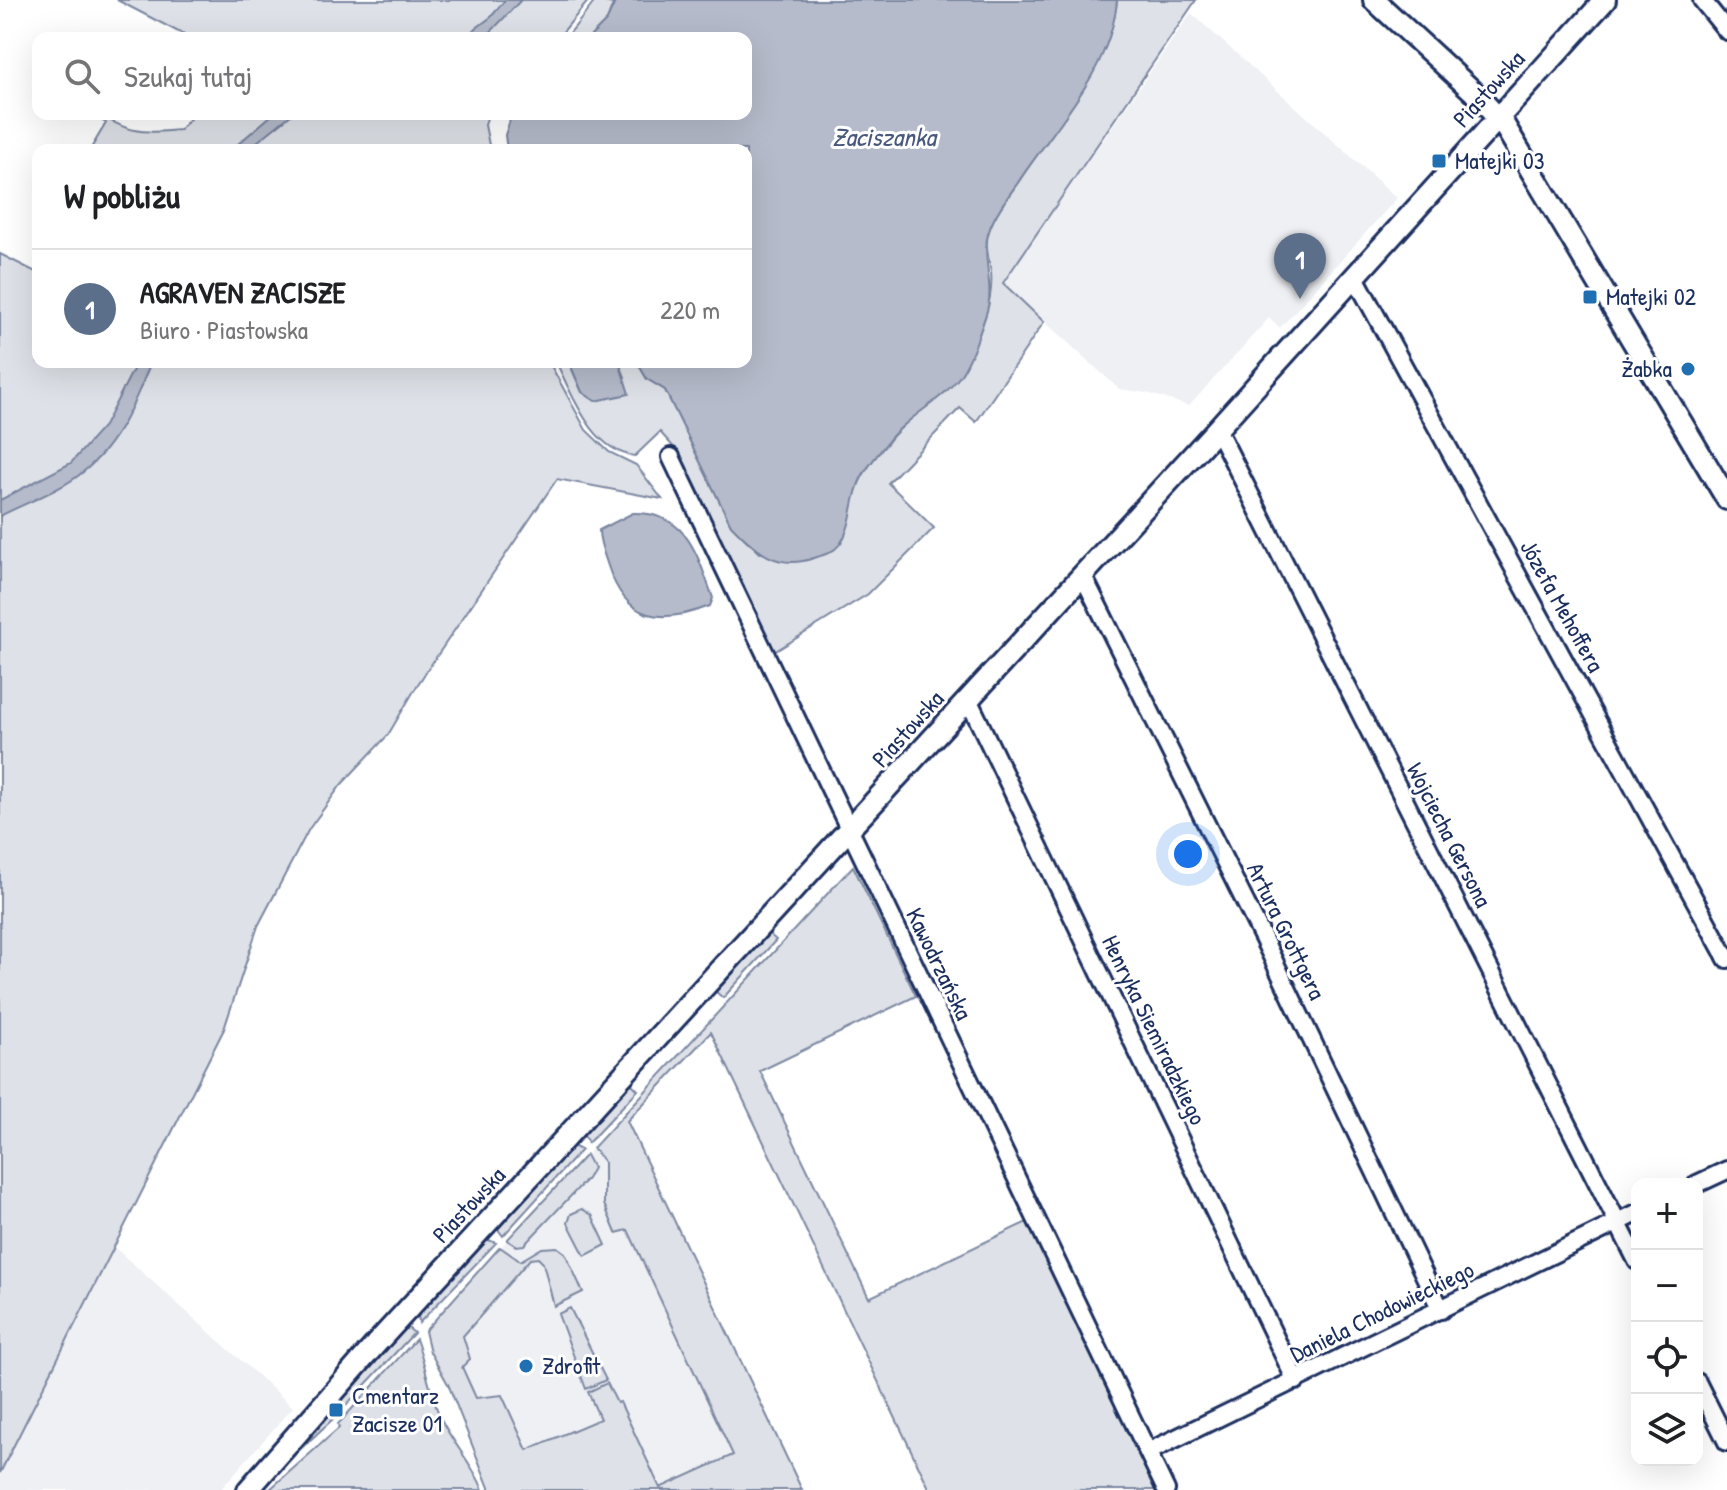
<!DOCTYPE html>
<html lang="pl">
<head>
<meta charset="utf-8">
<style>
  :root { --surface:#fff; --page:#f2f2f2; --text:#202124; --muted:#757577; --line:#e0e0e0; --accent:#db2777 }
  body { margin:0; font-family:"Patrick Hand",sans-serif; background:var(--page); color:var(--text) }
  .controls { position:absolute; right:24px; bottom:24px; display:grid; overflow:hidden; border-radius:16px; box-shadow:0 8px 32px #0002 }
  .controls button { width:72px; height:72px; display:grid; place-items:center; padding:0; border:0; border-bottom:2px solid var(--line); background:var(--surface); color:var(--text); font:40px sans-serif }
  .you { position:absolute; left:1188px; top:854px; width:28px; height:28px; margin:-20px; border:6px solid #fff; border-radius:50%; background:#1a73e8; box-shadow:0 0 0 12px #1a73e833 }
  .badge { display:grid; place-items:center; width:52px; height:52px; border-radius:50%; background:var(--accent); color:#fff; font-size:26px; font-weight:700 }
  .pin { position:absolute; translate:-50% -66px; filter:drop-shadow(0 2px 4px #0008) }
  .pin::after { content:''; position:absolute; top:42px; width:28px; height:24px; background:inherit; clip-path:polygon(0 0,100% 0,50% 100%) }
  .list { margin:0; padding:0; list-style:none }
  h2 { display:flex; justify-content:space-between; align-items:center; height:104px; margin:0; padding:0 32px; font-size:34px }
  h2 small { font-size:26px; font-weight:400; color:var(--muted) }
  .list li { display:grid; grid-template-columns:52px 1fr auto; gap:24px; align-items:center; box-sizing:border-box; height:120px; padding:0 32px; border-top:2px solid var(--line) }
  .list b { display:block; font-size:30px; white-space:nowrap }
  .list p { margin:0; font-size:26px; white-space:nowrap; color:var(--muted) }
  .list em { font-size:26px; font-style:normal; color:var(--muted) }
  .icon { flex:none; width:44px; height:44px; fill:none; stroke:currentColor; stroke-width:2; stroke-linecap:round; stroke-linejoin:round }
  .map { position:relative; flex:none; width:1727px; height:1490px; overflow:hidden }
  .search { position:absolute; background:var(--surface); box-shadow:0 8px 32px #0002; left:32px; top:32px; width:720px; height:88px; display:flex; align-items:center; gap:20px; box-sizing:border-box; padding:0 28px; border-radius:16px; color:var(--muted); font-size:30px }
  .panel { position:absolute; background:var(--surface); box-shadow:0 8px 32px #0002; left:32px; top:144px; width:720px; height:224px; border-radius:16px }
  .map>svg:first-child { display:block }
</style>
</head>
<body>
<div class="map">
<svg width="1727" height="1490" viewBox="0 0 1727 1490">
  <rect width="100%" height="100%" fill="#fff"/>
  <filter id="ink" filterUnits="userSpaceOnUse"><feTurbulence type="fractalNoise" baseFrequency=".0125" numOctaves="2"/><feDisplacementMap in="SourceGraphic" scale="16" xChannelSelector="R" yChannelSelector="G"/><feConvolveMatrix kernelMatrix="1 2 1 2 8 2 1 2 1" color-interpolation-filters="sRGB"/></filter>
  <g filter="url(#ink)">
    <path fill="#eff0f4" d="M1191,13L1397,198L1280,328L1269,318L1189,406L1147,393L1119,389L1003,284Z
      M624,1115L779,1440L671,1490H498L432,1321Z
      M114,1247L293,1407L220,1490H0V1473Z"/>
    <path fill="#dee1e7" stroke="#7c88a2" stroke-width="2" d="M117,0H589L558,38H190Z
      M596,0L613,4L607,20L589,38H566Z
      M1117,0H1196L1003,283L1044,322L976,422L960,408L888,483L934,528L868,594L769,655L678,452L660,432L635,456C592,451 573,396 556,362H569L582,392L625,377L619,362H637L647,379L665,390L731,525L760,553L840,543C850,524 850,505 858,486C864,470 878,454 889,441C912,411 952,395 968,359C980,333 994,301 991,272C989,258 984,246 989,231C994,215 1007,198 1017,184C1052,129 1111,67 1117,0Z
      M90,114C104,114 113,124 127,128C144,134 163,131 180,130L194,114H488L485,125L490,150H90L106,123Z
      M0,254L38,273V362H549L586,430L609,452L636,465L662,499L557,479L418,684L388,735L341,785L309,829L258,926L224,1029L0,1473Z
      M853,866L916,996L760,1071L869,1298L1029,1221L1159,1490H930L711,1032L627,1121L802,1490H490L448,1384L430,1352L425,1331L500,1247L520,1261L542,1248L557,1247L565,1253L583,1292L554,1306L543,1263L538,1258L530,1259L463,1336L470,1359L462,1367L476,1398L502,1395L527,1450L600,1419L588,1392L607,1383L617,1403L620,1402L660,1488L733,1455L628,1230L616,1233L604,1204V1162L593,1148Z
      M768,933L776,940L723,998L715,991Z
      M631,1083L638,1090L588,1143L583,1134Z
      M573,1146L581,1150L503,1236L497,1228Z
      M586,1155L593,1168L587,1179L524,1245L516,1246L507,1240Z
      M582,1209L592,1215L606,1245L585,1256L568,1223L571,1214Z
      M486,1239L496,1243L419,1323L418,1313Z
      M570,1308L606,1380L586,1389L558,1314Z
      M406,1326L414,1333L334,1418L279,1469Z
      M416,1339C426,1365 429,1393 441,1419C453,1444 473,1464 483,1490H269L339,1428L338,1424Z"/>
    <path fill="#b5bbca" stroke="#77839f" stroke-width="2" d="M505,0H521L485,38H463L491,17Z
      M616,0H1117C1111,71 1054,127 1017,184C1007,198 994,215 989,231C980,256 996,285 986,314C979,334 972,359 960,376C941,402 908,416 888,441C878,455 863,470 858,486C851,505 852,527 840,544C833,553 824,555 814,558C777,571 756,551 731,525L665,390L647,379L637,362H746V150H507L505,135L512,114H746V38H589L607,20Z
      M273,114H292L247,150H231Z
      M137,362H151C135,402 118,444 83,472C60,491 27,502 0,516V500L71,463L104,426Z
      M569,362H619L629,394L595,401L582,392Z
      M633,513C688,512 697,555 713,598L710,606C660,625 626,621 608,566C604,554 599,542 599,530Z"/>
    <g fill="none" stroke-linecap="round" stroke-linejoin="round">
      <defs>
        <path id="minor" d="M1702,0L1727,31
          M1355,277L1727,959
          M1217,429L1637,1261
          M671,457L1166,1490
          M1083,576L1263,938L1441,1310
          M969,701L1296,1381
          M1697,1184L1727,1170
          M1697,1382L1727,1442
          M1148,1452L1637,1213"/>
        <path id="tertiary" d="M1374,0L1476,94L1504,125L1727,499
          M248,1490L375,1345L1217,429L1605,0"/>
      </defs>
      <use href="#minor" stroke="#1b2f5e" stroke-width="22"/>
      <use href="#tertiary" stroke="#1b2f5e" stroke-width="26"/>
      <use href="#minor" stroke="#fff" stroke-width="16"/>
      <use href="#tertiary" stroke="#fff" stroke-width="20"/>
    </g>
  </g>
  <g fill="#1f6fb2" stroke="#fff" stroke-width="3">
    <rect x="1431" y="153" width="16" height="16" rx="4"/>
    <rect x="1582" y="289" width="16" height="16" rx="4"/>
    <circle cx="1688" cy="369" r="8"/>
    <circle cx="526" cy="1366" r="8"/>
    <rect x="328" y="1402" width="16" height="16" rx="4"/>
  </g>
  <g text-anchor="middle" stroke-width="6" stroke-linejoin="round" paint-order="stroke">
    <g font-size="24" fill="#1b2f5e" stroke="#fff">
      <text transform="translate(1489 89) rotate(-48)" y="8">Piastowska</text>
      <text transform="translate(1562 606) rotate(61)" y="8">Józefa Mehoffera</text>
      <text transform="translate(908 729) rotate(-48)" y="8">Piastowska</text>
      <text transform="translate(1449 835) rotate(63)" y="8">Wojciecha Gersona</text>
      <text transform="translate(1286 931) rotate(64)" y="8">Artura Grottgera</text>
      <text transform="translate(939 964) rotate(64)" y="8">Kawodrzańska</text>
      <text transform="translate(1154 1030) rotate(64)" y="8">Henryka Siemiradzkiego</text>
      <text transform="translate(469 1205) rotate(-47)" y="8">Piastowska</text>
      <text transform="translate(1382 1312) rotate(-26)" y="8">Daniela Chodowieckiego</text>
    </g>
    <g font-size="24" fill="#1b2f5e" stroke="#fff" text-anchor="start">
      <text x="1455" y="169">Matejki 03</text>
      <text x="1606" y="305">Matejki 02</text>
      <text x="1672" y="377" text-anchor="end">Żabka</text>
      <text x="542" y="1374">Zdrofit</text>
      <text x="352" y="1404">Cmentarz<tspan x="352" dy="28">Zacisze 01</tspan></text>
    </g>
    <g font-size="26" font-style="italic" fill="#49597e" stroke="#fff">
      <text x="884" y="146">Zaciszanka</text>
    </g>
  </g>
</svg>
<div class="controls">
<button>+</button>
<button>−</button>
<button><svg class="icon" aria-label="locate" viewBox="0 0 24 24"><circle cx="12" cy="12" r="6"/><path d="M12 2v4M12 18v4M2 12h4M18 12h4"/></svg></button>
<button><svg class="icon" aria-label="layers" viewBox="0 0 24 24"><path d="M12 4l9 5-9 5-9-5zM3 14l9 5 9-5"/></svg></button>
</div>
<div class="you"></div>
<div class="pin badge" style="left:1300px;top:299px;background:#5c6f8a">1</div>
<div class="search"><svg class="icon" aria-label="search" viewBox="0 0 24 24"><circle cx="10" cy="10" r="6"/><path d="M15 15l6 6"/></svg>Szukaj tutaj</div>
<section class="panel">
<h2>W pobliżu<small></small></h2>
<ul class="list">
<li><span class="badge" style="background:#5c6f8a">1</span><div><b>AGRAVEN ZACISZE</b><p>Biuro · Piastowska</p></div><em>220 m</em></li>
</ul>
</section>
</div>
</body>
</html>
